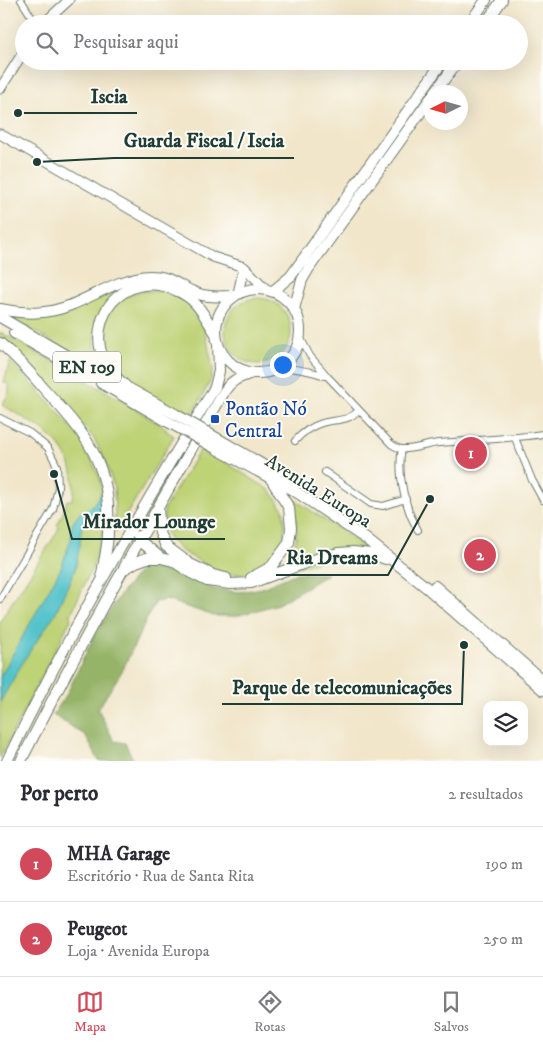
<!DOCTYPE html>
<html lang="pt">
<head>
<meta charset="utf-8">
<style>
  :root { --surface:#fff; --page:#f7f7f7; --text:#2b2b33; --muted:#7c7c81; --line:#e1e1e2; --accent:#d1495b }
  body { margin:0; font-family:"IM FELL DW Pica",serif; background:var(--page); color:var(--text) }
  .controls { position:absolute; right:15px; bottom:15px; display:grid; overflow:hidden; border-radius:10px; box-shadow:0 5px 20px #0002 }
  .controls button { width:45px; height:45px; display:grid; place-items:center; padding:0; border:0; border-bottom:1px solid var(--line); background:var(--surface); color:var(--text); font:25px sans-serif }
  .compass { position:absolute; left:423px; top:85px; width:45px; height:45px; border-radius:50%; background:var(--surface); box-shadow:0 5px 20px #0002; rotate:265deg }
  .you { position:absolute; left:282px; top:364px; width:18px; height:18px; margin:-12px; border:4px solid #fff; border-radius:50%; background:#1a73e8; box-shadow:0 0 0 8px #1a73e833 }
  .badge { display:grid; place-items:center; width:32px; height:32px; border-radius:50%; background:var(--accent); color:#fff; font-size:16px; font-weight:700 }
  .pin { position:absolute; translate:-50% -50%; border:2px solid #fff; box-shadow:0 1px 5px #0006 }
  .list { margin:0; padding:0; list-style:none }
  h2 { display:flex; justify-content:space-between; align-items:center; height:65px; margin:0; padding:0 20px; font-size:21px }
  h2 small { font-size:16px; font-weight:400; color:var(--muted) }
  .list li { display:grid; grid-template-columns:32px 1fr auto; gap:15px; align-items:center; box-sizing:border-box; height:75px; padding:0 20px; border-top:1px solid var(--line) }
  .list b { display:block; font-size:19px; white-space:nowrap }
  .list p { margin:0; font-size:16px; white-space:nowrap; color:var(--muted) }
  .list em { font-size:16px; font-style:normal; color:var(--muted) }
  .icon { flex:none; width:28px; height:28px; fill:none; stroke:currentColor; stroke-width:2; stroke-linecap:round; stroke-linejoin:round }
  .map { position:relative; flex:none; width:543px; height:761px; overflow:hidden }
  .search { position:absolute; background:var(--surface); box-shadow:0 5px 20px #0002; left:15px; right:15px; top:15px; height:55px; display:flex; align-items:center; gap:12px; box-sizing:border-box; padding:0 18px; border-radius:28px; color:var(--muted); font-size:19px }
  .sheet { height:215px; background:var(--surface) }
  nav { display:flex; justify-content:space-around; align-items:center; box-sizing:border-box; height:70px; border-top:1px solid var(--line); background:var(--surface); font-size:14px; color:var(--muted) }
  nav a { display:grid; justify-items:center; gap:2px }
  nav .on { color:var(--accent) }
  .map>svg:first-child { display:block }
</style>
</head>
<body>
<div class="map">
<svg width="543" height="761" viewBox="0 0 543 761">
  <rect width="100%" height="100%" fill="#fdfcf7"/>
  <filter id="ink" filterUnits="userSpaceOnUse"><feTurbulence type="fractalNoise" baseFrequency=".02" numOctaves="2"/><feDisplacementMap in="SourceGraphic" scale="10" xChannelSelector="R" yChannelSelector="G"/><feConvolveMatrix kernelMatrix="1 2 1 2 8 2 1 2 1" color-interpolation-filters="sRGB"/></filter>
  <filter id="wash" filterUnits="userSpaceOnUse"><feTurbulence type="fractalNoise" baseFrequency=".0096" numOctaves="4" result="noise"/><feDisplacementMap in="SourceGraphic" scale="20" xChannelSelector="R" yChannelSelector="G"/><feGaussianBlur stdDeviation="1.12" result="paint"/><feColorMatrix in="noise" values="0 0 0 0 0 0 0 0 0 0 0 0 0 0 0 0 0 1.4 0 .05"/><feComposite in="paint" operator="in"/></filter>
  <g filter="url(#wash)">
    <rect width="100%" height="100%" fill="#f1e6ca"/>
    <path fill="#bed276" stroke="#6e8855" d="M138,282C117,296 98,302 96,330C95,338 94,345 97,354C99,360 103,366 104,372L10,317H40L122,286Z
      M142,291H161L173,294L188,304L201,320L206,336L213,369L210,382L192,415L179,408L177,410L151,394L122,375L108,357L104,337L107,317L115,305L126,296Z
      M225 331a33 33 0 1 1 66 0a33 33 0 1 1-66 0Z
      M0,332L121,400L167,429L166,431L174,436L116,532H114L115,511L114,487L105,460L93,437L69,409L0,337Z
      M10,361L54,407L79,436L85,446L100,478L105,510V530L102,535L95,561L71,614V619L0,758V621L56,534L59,527L57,525L63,513L67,500H72C75,493 74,485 73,477C68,439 32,423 2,405L9,393V385L4,382Z
      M200,450L210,456L212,454L270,490L283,509L285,525L284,538L277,552L269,563L259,570L246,574H228L213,569L180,550L168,538L164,524V509Z
      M289,496L369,549L272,573C278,567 286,561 291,553C301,535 296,514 289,496Z"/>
    <path fill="#96b467" stroke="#5a784e" d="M161,565L173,568L214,589L240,592L262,588L297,573L328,574L278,604L236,616H214L166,600L156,602L150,612L122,671L98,709L114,741L125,743L134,761H99L85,735L53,715L67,694L93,638L120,595L142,568Z"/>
    <path fill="#55c3ca" stroke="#3a807f" d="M102,492L104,505L96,516L86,521L81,530L80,545L75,570L55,614L26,657L0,702V677L61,568L71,539L72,524L80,513L92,506Z"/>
  </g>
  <g filter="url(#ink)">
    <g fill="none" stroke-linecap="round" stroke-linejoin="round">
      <defs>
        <path id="street" d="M21,0L36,24
          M300,337L310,356L328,377L391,444C394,446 397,448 401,449C412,450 428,444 439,443C474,440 509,439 543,434
          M279,367C295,369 310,370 325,376
          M0,418L30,433L48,448L57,466L58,488L53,509L0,599
          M515,438L532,480L543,500
          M295,441C302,433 312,426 322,423C335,419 349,422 359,410
          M402,449C398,467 402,491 408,508C410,516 414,523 418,530
          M325,472L371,504L383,506L406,499"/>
        <path id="secondary" d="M43,24L69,0
          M0,89L24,51
          M0,134L213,257L244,267L266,289
          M238,293L244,267"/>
        <path id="primary" d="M469,24L486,0
          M485,24L502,0
          M435,92L458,61
          M216 331a42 42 0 1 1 84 0a42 42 0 1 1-84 0Z
          M273,291L291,276L443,61
          M0,309C25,314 47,315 71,305C96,295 122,277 150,276C173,276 180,288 199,294C210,298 222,296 233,296
          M294,309L302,280L309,268L430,99
          M0,317L69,357L106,380L128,388L175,414
          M14,333L84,373
          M0,343C16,357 31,373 45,390C77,424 105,456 108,505C108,514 109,523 108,532C108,546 104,560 102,574
          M101,383L170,423
          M128,388C119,380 110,373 105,362C100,352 98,340 100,329C105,298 133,279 164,286C174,289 184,293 192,300C202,309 208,322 216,334
          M220,440L294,483
          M215,448L298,493L366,539L426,587L543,690
          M158,509L160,533L166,546L190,564L213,575L226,578
          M138,536L139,540L161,558
          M123,570L136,562L147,558H161L173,561L191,573L207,581L230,584L251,583L316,559L338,553L353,552L371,554L386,559
          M251,578L271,567L289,543L291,528L289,508L271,479
          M435,586L543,681
          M7,761C69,632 142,509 215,387L219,371L218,343
          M21,761C84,636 154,514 224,392C232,379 239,378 252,373"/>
      </defs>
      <use href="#street" stroke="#687868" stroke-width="8"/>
      <use href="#secondary" stroke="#687868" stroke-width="11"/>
      <use href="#primary" stroke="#687868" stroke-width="12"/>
      <use href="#street" stroke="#fff" stroke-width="6"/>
      <use href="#secondary" stroke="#fff" stroke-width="9"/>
      <use href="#primary" stroke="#fff" stroke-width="10"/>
      <defs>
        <path id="primary-bridge" d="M175,414L220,440
          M170,423L215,448"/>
      </defs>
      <use href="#primary-bridge" stroke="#687868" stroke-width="12" stroke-linecap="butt"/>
      <use href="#primary-bridge" stroke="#fff" stroke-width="10"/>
    </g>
  </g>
  <rect fill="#1a4fb4" stroke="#fdfcf7" stroke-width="2" x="210" y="414" width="10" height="10" rx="2.5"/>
  <g text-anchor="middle" stroke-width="4" stroke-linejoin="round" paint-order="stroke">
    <rect fill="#fdfcf7" stroke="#62766e" stroke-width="1" x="53" y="351.5" width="68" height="31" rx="4"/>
    <g font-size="18" font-weight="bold" fill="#1f3d34">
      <text x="87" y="373">EN 109</text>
    </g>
    <g font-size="19" fill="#164399" stroke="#fdfcf7" text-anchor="start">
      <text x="225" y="415">Pontão Nó<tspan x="225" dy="22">Central</tspan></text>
    </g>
    <g font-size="19" fill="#1f3d34" stroke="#fdfcf7">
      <text transform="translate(319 490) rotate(32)" y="7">Avenida Europa</text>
    </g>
  </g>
  <path fill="none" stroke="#1f3d34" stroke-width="2" d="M18 113L80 113H137M37 162L114 158H294M54 474L72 539H225M430 499L388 575H276M464 645L462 704H222"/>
  <g fill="#1f3d34" stroke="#fdfcf7" stroke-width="2">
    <circle cx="18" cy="113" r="5"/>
    <circle cx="37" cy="162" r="5"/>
    <circle cx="54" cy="474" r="5"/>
    <circle cx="430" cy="499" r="5"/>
    <circle cx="464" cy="645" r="5"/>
  </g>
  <g font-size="20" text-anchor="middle" font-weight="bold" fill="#1f3d34" stroke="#fdfcf7" stroke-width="4" stroke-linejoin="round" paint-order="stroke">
    <text x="109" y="103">Iscia</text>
    <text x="204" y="147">Guarda Fiscal / Iscia</text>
    <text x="149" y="528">Mirador Lounge</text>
    <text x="332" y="564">Ria Dreams</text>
    <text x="342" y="694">Parque de telecomunicações</text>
  </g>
</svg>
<div class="controls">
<button><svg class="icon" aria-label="layers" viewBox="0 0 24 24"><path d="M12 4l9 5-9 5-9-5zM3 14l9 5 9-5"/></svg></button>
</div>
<svg class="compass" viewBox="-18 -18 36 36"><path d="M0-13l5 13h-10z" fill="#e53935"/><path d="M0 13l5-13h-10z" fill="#7c7c81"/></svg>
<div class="you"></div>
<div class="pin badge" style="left:471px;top:453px">1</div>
<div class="pin badge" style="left:480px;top:555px">2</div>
<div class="search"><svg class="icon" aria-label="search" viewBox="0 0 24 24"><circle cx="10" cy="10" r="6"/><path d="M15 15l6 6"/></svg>Pesquisar aqui</div>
</div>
<section class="sheet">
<h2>Por perto<small>2 resultados</small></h2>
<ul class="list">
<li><span class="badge">1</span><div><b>MHA Garage</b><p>Escritório · Rua de Santa Rita</p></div><em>190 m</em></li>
<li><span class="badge">2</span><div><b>Peugeot</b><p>Loja · Avenida Europa</p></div><em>250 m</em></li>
</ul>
</section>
<nav>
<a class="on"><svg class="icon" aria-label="map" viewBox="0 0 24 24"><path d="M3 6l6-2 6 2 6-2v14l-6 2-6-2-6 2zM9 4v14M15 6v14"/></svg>Mapa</a>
<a><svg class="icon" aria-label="directions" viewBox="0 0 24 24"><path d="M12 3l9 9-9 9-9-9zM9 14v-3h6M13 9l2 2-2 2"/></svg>Rotas</a>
<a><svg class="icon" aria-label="saved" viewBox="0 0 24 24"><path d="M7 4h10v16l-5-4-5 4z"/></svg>Salvos</a>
</nav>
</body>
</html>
